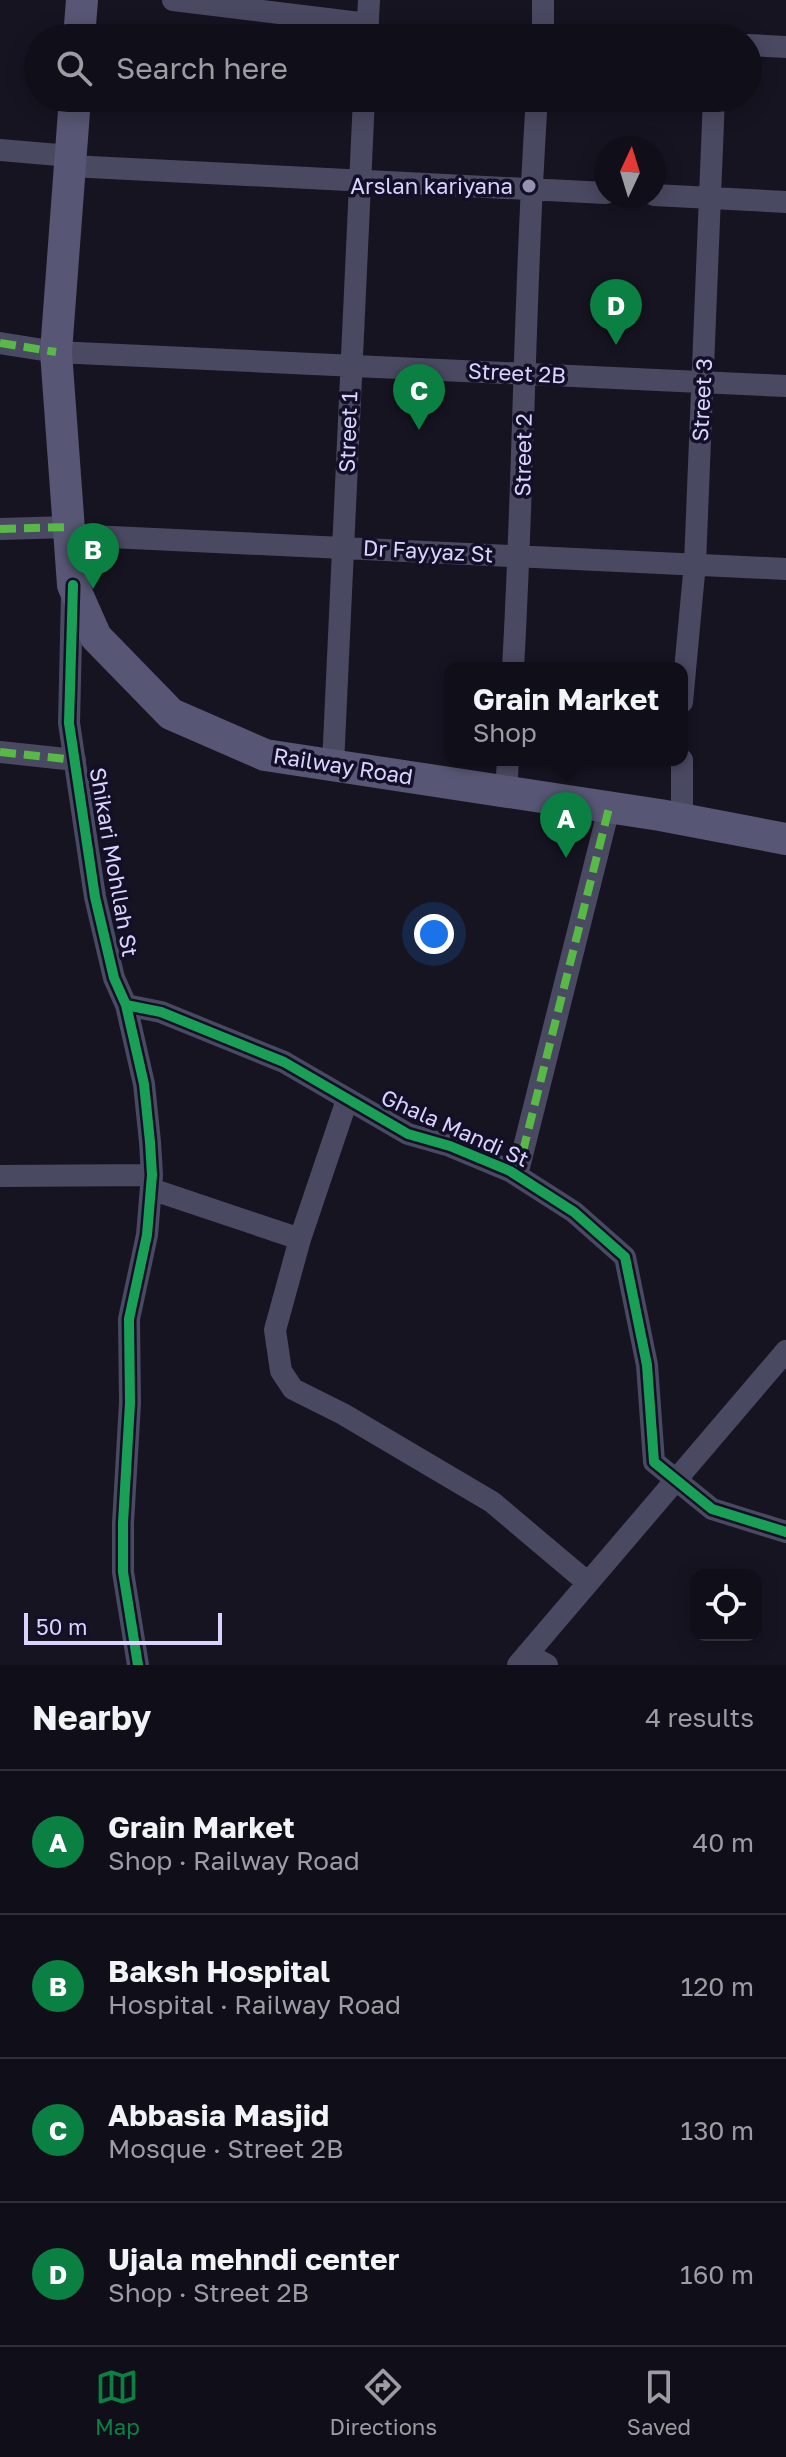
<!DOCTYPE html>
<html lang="en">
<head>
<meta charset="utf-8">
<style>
  :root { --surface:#100f19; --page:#191822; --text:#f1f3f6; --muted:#9c9ca2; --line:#302f38; --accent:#0b8043 }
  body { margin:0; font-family:"Golos Text",sans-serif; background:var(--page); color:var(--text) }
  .controls { position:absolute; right:24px; bottom:24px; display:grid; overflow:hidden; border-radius:16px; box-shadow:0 4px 20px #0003 }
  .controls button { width:72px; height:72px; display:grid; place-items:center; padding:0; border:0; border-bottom:2px solid var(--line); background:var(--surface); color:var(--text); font:40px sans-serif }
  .compass { position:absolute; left:594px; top:136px; width:72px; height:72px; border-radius:50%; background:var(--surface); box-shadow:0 4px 20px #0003; rotate:4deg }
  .scale { position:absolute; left:24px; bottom:20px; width:198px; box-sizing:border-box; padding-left:8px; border:4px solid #d9d4ff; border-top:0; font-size:22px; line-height:28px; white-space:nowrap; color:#d9d4ff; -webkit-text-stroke:6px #130f26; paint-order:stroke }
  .you { position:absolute; left:434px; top:934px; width:28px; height:28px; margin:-20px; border:6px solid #fff; border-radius:50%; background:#1a73e8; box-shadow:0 0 0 12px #1a73e833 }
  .badge { display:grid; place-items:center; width:52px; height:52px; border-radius:50%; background:var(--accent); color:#fff; font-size:26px; font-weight:700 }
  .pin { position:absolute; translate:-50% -66px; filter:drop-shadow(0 2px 4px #0008) }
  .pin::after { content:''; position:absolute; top:42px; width:28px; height:24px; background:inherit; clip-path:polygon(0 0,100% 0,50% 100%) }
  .popup { position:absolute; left:444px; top:662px; width:244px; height:104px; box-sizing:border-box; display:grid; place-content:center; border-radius:16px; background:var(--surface); filter:drop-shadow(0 2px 6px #0005); font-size:26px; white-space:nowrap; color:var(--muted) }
  .popup b { font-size:30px; color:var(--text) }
  .popup::after { content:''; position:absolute; left:50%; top:100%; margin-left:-16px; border:16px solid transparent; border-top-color:var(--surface) }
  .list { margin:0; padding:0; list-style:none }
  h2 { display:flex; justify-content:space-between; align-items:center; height:104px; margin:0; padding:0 32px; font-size:34px }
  h2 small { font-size:26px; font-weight:400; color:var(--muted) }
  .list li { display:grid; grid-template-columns:52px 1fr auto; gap:24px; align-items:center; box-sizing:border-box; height:144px; padding:0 32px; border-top:2px solid var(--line) }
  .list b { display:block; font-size:30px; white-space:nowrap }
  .list p { margin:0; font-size:26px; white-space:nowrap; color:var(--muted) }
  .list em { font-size:26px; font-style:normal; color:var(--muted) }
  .icon { flex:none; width:44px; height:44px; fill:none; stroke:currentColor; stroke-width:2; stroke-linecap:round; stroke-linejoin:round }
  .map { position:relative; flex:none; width:786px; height:1665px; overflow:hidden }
  .search { position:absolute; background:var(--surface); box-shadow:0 4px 20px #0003; left:24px; right:24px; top:24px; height:88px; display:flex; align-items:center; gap:20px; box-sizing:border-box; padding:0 28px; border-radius:44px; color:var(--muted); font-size:30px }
  .sheet { height:680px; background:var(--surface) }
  nav { display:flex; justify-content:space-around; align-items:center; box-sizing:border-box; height:112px; border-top:2px solid var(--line); background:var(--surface); font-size:22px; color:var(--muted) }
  nav a { display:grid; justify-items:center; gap:4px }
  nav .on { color:var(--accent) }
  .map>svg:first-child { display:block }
</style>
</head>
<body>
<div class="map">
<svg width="786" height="1665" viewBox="0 0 786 1665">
  <rect width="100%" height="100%" fill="#161421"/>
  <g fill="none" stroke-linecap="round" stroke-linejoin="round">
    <path stroke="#4a4962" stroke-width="22" d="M173,0L368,24
      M367,38L369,0
      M543,38V0
      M748,45L786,47
      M0,150L70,156
      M70,166L606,193
      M654,195L786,202
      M0,343L56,352L786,386
      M0,529L69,527
      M69,535L786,569
      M72,595L69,723L95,897L114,978L126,1005L144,1084L150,1142L152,1175L147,1235L129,1319L130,1403L123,1523V1572L138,1665
      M513,668C524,478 524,288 537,98
      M682,702L695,563L714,98
      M0,752L75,760
      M682,760V820
      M333,765L364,98
      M506,792L508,760
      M126,1005L161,1012L284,1062L408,1134L450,1146L510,1171L574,1212L625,1257L647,1365L654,1462L712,1509L786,1532
      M517,1175L609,808
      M0,1176L152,1175
      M151,1189L300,1239L275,1330L281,1371L293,1389L343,1414L492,1502L588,1583
      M300,1239L347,1100
      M527,1654L547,1665
      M518,1665L786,1351"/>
    <path stroke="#575674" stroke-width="32" d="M79,38L82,0
      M75,98L56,352L73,585L96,637L171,714L265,755L660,815L786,839"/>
    <path stroke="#58b947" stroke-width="8" stroke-dasharray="16 8" stroke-linecap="butt" d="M0,343L56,352
      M0,529L69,527
      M0,752L75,760
      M517,1175L609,808"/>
    <defs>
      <path id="cycleway" d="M73,585L69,723L95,897L114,978L126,1005L144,1084L150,1142L152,1175L147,1235L129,1319L130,1403L123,1523V1572L138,1665
        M126,1005L161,1012L284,1062L408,1134L450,1146L510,1171L574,1212L625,1257L647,1365L654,1462L712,1509L786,1532"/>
    </defs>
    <use href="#cycleway" stroke="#130f26" stroke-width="15"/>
    <use href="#cycleway" stroke="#1a9f57" stroke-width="10"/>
  </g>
  <circle fill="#9591b1" stroke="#130f26" stroke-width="3" cx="529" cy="186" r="8"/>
  <g text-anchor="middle" stroke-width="7" stroke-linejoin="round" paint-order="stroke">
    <g font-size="22" fill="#d9d4ff" stroke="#130f26" text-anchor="end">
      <text x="513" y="194">Arslan kariyana</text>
    </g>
    <g font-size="22" fill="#d9d4ff" stroke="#130f26">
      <text transform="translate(517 373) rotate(3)" y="8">Street 2B</text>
      <text transform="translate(702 400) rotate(-87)" y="8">Street 3</text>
      <text transform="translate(348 432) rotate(-88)" y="8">Street 1</text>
      <text transform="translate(523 455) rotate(-89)" y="8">Street 2</text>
      <text transform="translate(428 551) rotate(3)" y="8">Dr Fayyaz St</text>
      <text transform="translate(343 766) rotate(9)" y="8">Railway Road</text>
      <text transform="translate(114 862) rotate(80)" y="8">Shikari Mohllah St</text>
      <text transform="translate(455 1128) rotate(24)" y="8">Ghala Mandi St</text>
    </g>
  </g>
</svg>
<div class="controls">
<button><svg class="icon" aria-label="locate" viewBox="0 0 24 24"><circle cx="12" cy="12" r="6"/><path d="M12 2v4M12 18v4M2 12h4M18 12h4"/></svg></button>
</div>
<svg class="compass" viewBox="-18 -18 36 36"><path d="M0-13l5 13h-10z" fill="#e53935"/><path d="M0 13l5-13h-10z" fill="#9c9ca2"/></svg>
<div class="scale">50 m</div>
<div class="you"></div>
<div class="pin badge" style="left:566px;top:858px">A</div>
<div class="popup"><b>Grain Market</b>Shop</div>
<div class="pin badge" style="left:93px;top:589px">B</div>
<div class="pin badge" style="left:419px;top:430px">C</div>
<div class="pin badge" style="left:616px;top:345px">D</div>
<div class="search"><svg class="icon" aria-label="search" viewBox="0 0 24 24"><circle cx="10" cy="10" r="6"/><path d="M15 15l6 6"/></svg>Search here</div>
</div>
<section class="sheet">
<h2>Nearby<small>4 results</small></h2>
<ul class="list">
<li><span class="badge">A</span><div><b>Grain Market</b><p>Shop · Railway Road</p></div><em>40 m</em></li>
<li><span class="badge">B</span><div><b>Baksh Hospital</b><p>Hospital · Railway Road</p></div><em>120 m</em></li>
<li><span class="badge">C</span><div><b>Abbasia Masjid</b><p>Mosque · Street 2B</p></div><em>130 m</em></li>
<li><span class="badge">D</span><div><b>Ujala mehndi center</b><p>Shop · Street 2B</p></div><em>160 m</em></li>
</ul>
</section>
<nav>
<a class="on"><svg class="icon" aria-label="map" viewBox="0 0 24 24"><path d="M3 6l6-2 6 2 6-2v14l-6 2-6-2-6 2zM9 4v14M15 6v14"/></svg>Map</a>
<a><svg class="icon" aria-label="directions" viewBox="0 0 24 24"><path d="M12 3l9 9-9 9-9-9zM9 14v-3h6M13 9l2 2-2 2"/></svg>Directions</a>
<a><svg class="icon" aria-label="saved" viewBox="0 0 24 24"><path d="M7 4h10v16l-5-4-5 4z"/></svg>Saved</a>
</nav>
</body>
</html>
